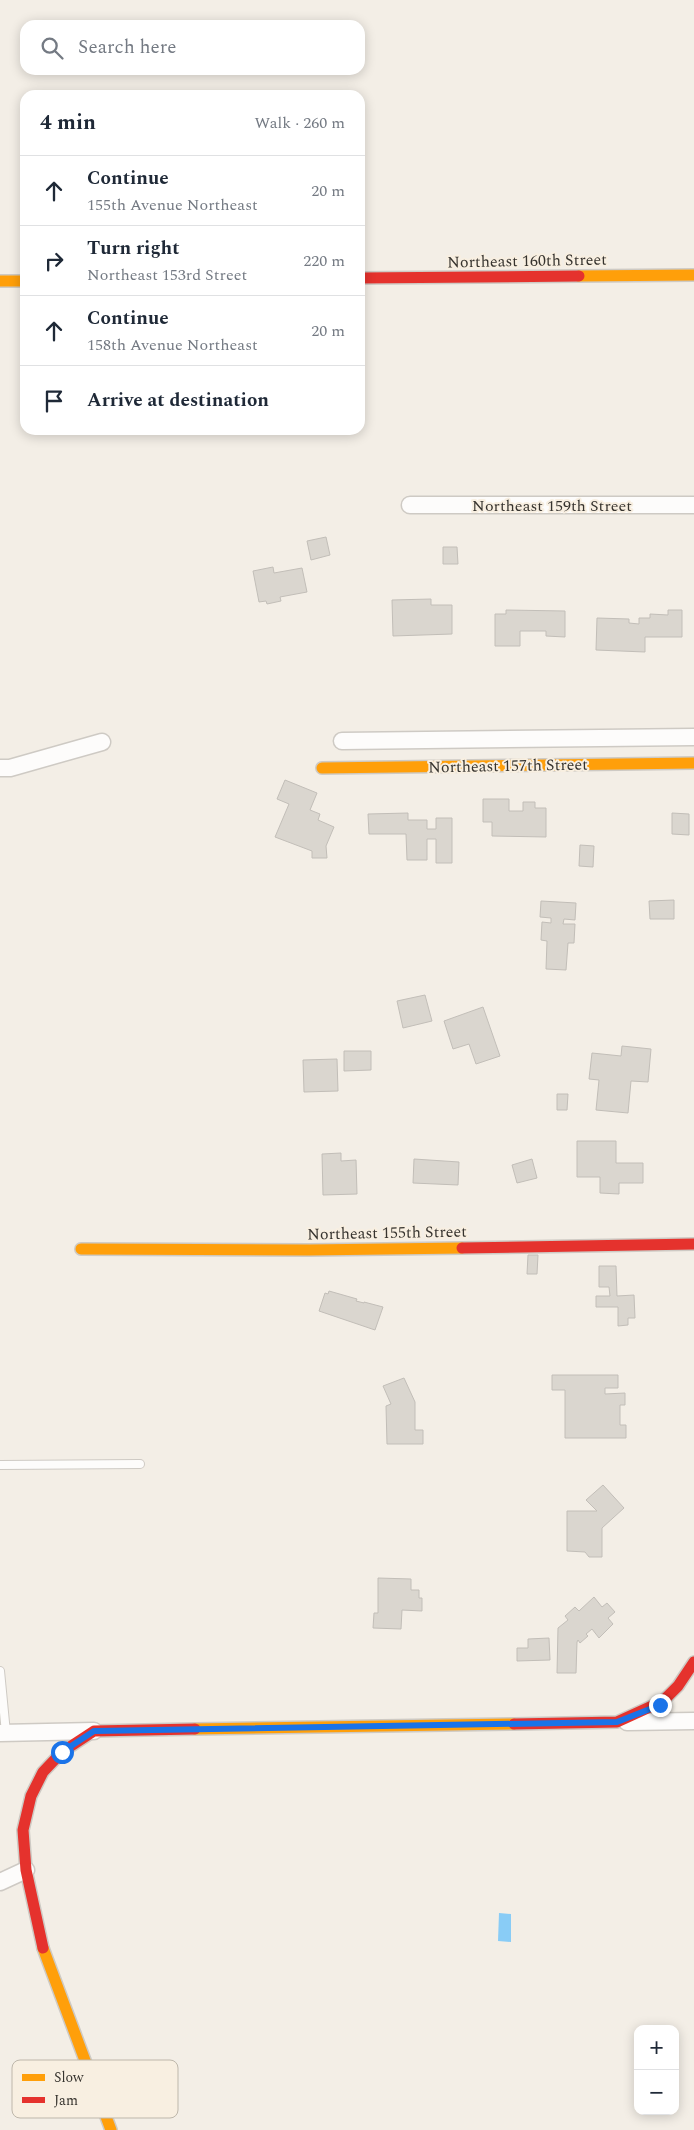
<!DOCTYPE html>
<html lang="en">
<head>
<meta charset="utf-8">
<style>
  :root { --surface:#fff; --page:#f6f6f7; --text:#1f2937; --muted:#747a83; --line:#e0e1e3 }
  body { margin:0; font-family:Spectral,serif; background:var(--page); color:var(--text) }
  .controls { position:absolute; right:15px; bottom:15px; display:grid; overflow:hidden; border-radius:10px; box-shadow:0 2px 12px #0003 }
  .controls button { width:45px; height:45px; display:grid; place-items:center; padding:0; border:0; border-bottom:1px solid var(--line); background:var(--surface); color:var(--text); font:25px sans-serif }
  .stop { position:absolute; width:15px; height:15px; margin:-11px; border:4px solid #1a73e8; border-radius:50%; background:#fff }
  .stop.end { background:#1a73e8; border-color:#fff; box-shadow:0 1px 5px #0008 }
  .list { margin:0; padding:0; list-style:none }
  h2 { display:flex; justify-content:space-between; align-items:center; height:65px; margin:0; padding:0 20px; font-size:21px }
  h2 small { font-size:16px; font-weight:400; color:var(--muted) }
  .list li { display:grid; grid-template-columns:32px 1fr auto; gap:15px; align-items:center; box-sizing:border-box; height:70px; padding:0 20px; border-top:1px solid var(--line) }
  .list b { display:block; font-size:19px; white-space:nowrap }
  .list p { margin:0; font-size:16px; white-space:nowrap; color:var(--muted) }
  .list em { font-size:16px; font-style:normal; color:var(--muted) }
  .icon { flex:none; width:28px; height:28px; fill:none; stroke:currentColor; stroke-width:2; stroke-linecap:round; stroke-linejoin:round }
  .map { position:relative; flex:none; width:694px; height:2130px; overflow:hidden }
  .search { position:absolute; background:var(--surface); box-shadow:0 2px 12px #0003; left:20px; top:20px; width:345px; height:55px; display:flex; align-items:center; gap:12px; box-sizing:border-box; padding:0 18px; border-radius:15px; color:var(--muted); font-size:19px }
  .panel { position:absolute; background:var(--surface); box-shadow:0 2px 12px #0003; left:20px; top:90px; width:345px; height:345px; border-radius:15px }
  .map>svg:first-child { display:block }
</style>
</head>
<body>
<div class="map">
<svg width="694" height="2130" viewBox="0 0 694 2130">
  <rect width="100%" height="100%" fill="#f3eee6"/>
  <path fill="#89ccf6" d="M499,1913L511,1914V1942L498,1941Z"/>
  <path fill="#dad6cf" stroke="#c2beb8" d="M326,537L330,555L311,560L307,541Z
    M443,547H457L458,564H443Z
    M273,567L274,573L302,568L307,592L280,597L281,601L267,604L266,601L259,602L253,571Z
    M431,599V605H452V634L393,636L392,600Z
    M506,610L565,611V637L546,636V631H520V646H495V614H506Z
    M668,610H682V637H645V652L596,650L597,618L629,619V623L639,624V618H650V614L668,615Z
    M285,780L317,793L310,810L320,814L318,820L334,827L326,846L327,858H312V851L275,837L289,804L277,799Z
    M483,799H509V811H523V802H535V808H546V837L492,836V822H483Z
    M408,813V820H427V829H436V818H452V863H436V839H427V860H407L406,834H369L368,814Z
    M672,813L689,814V835L672,834Z
    M580,845L594,846L593,867L579,866Z
    M674,900V919H650L649,901Z
    M541,901L576,903L575,920L564,919L563,924H575L574,943H568L566,970L546,969L547,941L541,940L542,922L551,923V918L540,917Z
    M425,995L432,1021L403,1028L397,1001Z
    M483,1007L500,1056L476,1064L469,1044L453,1049L444,1021Z
    M622,1046L651,1049L648,1082L631,1081L628,1113L596,1110L599,1080L589,1079L592,1053L621,1056Z
    M344,1051H371V1070L344,1071Z
    M337,1059L338,1091L304,1092L303,1060Z
    M557,1094H568L567,1110H557Z
    M577,1141H616V1163H643V1183H619V1194L600,1193V1177H577Z
    M341,1153V1161L356,1160L357,1194L323,1195L322,1154Z
    M414,1159L459,1162L458,1185L413,1183Z
    M532,1159L537,1178L517,1183L512,1165Z
    M528,1255H538L537,1274H527Z
    M599,1266H616L617,1296L634,1295L635,1318H628V1325L618,1326V1307H596V1296H610L609,1287H599Z
    M329,1291L357,1299L356,1301L364,1303V1302L383,1307L375,1330L319,1311L325,1293L328,1294Z
    M552,1375H618V1388H605V1394L625,1393V1405H620V1425H626V1438H565V1390H552Z
    M404,1378L415,1402V1430H423V1444H387L386,1406L391,1404L383,1386Z
    M603,1485L624,1508L602,1528V1557H589L585,1552L567,1551V1511H597L586,1500Z
    M378,1578L411,1579V1590H419V1598H422V1611L402,1610L401,1629L373,1628L374,1613H378Z
    M594,1597L602,1607L607,1603L615,1612L608,1618L613,1624L599,1638L592,1629L586,1634L588,1636L580,1643L578,1640L577,1642L576,1673H557L558,1628L568,1620L565,1616L575,1607L579,1611Z
    M549,1638L550,1660L517,1661V1648H528V1639Z"/>
  <g fill="none" stroke-linecap="round" stroke-linejoin="round">
    <defs>
      <path id="lane" d="M0,1465L140,1464
        M0,1671L6,1733"/>
      <path id="street" d="M410,505H694
        M342,741L694,737
        M0,768H10L102,742
        M627,1722L694,1721
        M0,1733L94,1731
        M0,1882L26,1870"/>
      <path id="slow" d="M579,276L694,275
        M0,281H25
        M322,768L694,763
        M81,1249L309,1250L462,1248
        M195,1729L514,1724
        M43,1948L111,2130"/>
      <path id="jam" d="M360,278L579,276
        M462,1248L694,1244
        M514,1724L617,1722L663,1701L678,1686L694,1662
        M43,1948L26,1870L23,1830L31,1796L43,1772L62,1752L94,1731L195,1729"/>
    </defs>
    <use href="#lane" stroke="#cecac4" stroke-width="10"/>
    <use href="#street" stroke="#cecac4" stroke-width="19"/>
    <use href="#slow" stroke="#cecac4" stroke-width="14"/>
    <use href="#jam" stroke="#cecac4" stroke-width="14"/>
    <use href="#lane" stroke="#fdfcfb" stroke-width="8"/>
    <use href="#street" stroke="#fdfcfb" stroke-width="16"/>
    <use href="#slow" stroke="#ff9f0a" stroke-width="11"/>
    <use href="#jam" stroke="#e5322d" stroke-width="11"/>
  </g>
  <g fill="none" stroke-linecap="round" stroke-linejoin="round">
    <path stroke="#1a73e8" stroke-width="6" d="M62,1752L94,1731L617,1722L660,1705"/>
  </g>
  <g text-anchor="middle" stroke-width="4" stroke-linejoin="round" paint-order="stroke">
    <g font-size="16" fill="#36332e" stroke="#f8efe1">
      <text transform="translate(527 260) rotate(-1)" y="6">Northeast 160th Street</text>
      <text x="552" y="511">Northeast 159th Street</text>
      <text transform="translate(508 765) rotate(-1)" y="6">Northeast 157th Street</text>
      <text transform="translate(387 1232) rotate(-1)" y="6">Northeast 155th Street</text>
    </g>
  </g>
  <rect x="12" y="2060" width="166" height="58" rx="8" fill="#f8efe1" stroke="#beb7ab" stroke-width="1"/>
  <rect x="22" y="2074" width="23" height="7" fill="#ff9f0a"/>
  <rect x="22" y="2097" width="23" height="6" fill="#e5322d"/>
  <g font-size="14" fill="#36332e">
    <text x="54" y="2082">Slow</text>
    <text x="54" y="2105">Jam</text>
  </g>
</svg>
<div class="controls">
<button>+</button>
<button>−</button>
</div>
<div class="stop" style="left:62px;top:1752px"></div>
<div class="stop end" style="left:660px;top:1705px"></div>
<div class="search"><svg class="icon" aria-label="search" viewBox="0 0 24 24"><circle cx="10" cy="10" r="6"/><path d="M15 15l6 6"/></svg>Search here</div>
<section class="panel">
<h2>4 min<small>Walk · 260 m</small></h2>
<ul class="list">
<li><svg class="icon" aria-label="ahead" viewBox="0 0 24 24"><path d="M12 20V5M6 11l6-6 6 6"/></svg><div><b>Continue</b><p>155th Avenue Northeast</p></div><em>20 m</em></li>
<li><svg class="icon" aria-label="right" viewBox="0 0 24 24"><path d="M7 20v-9h11M14 6l5 5-5 5"/></svg><div><b>Turn right</b><p>Northeast 153rd Street</p></div><em>220 m</em></li>
<li><svg class="icon" aria-label="ahead" viewBox="0 0 24 24"><path d="M12 20V5M6 11l6-6 6 6"/></svg><div><b>Continue</b><p>158th Avenue Northeast</p></div><em>20 m</em></li>
<li><svg class="icon" aria-label="arrive" viewBox="0 0 24 24"><path d="M6 21V4h12l-3 4 3 4H6"/></svg><div><b>Arrive at destination</b></div></li>
</ul>
</section>
</div>
</body>
</html>
